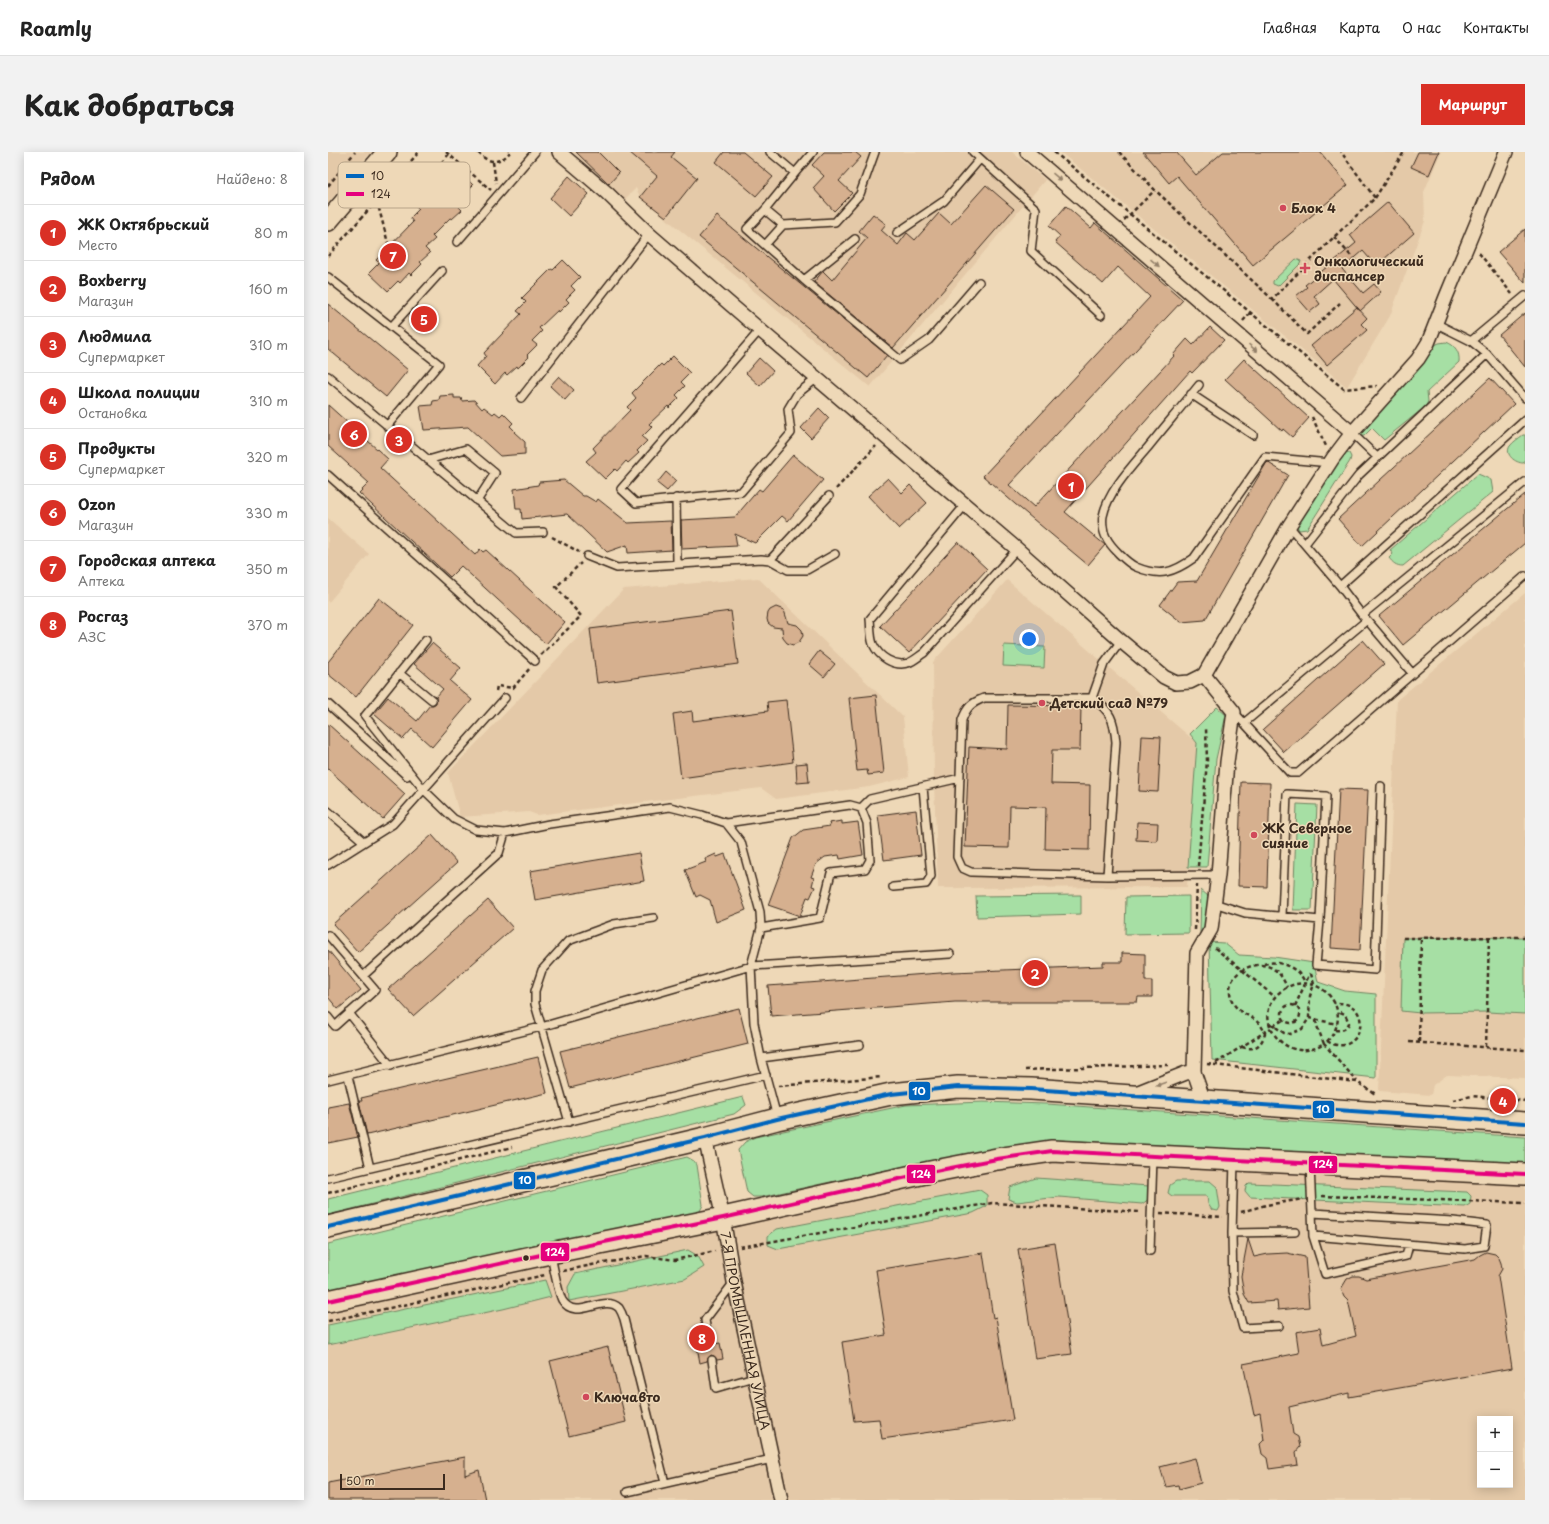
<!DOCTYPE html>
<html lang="ru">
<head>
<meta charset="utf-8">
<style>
  :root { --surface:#fff; --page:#f2f2f2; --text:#222; --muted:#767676; --line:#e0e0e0; --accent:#d93025 }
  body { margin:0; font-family:"Playpen Sans",sans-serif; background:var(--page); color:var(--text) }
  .controls { position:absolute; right:12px; bottom:12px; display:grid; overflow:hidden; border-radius:0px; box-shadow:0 2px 10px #0003 }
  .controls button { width:36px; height:36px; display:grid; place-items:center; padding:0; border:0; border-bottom:1px solid var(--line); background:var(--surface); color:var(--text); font:20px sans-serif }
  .scale { position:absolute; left:12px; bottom:10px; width:105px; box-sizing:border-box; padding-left:4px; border:2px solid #3b2a1e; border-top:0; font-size:11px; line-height:14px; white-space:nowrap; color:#3b2a1e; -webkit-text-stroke:3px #eed8b7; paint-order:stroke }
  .you { position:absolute; left:701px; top:487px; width:14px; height:14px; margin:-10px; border:3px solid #fff; border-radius:50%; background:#1a73e8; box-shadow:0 0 0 6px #1a73e833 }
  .badge { display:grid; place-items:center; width:26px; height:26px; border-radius:50%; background:var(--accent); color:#fff; font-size:13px; font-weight:700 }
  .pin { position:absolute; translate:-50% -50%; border:2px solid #fff; box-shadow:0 1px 4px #0006 }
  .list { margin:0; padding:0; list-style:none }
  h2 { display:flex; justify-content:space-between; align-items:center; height:52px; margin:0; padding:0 16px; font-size:17px }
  h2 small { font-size:13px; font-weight:400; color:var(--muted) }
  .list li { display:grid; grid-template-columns:26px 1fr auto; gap:12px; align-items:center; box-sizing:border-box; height:56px; padding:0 16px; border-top:1px solid var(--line) }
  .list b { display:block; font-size:15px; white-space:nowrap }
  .list p { margin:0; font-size:13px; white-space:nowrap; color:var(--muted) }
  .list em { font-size:13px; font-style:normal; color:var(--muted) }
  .map { position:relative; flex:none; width:1197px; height:1348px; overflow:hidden; border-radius:0px }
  header { display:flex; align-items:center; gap:24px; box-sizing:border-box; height:56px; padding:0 20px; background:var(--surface); border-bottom:1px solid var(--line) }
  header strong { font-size:19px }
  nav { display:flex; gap:22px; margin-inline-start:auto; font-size:14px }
  .intro { display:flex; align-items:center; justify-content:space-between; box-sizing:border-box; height:96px; padding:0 24px }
  h1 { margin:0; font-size:28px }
  .button { padding:10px 18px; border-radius:0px; background:var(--accent); color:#fff; font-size:14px; font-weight:700 }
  main { display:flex; gap:24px; padding:0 24px }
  aside { flex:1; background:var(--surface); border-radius:0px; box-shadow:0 2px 10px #0003 }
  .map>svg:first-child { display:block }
</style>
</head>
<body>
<header>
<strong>Roamly</strong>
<nav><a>Главная</a><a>Карта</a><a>О нас</a><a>Контакты</a></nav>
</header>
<div class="intro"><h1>Как добраться</h1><a class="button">Маршрут</a></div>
<main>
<aside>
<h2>Рядом<small>Найдено: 8</small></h2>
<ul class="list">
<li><span class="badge">1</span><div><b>ЖК Октябрьский</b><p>Место</p></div><em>80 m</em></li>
<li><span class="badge">2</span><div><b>Boxberry</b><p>Магазин</p></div><em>160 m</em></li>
<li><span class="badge">3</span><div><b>Людмила</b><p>Супермаркет</p></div><em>310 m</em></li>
<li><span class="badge">4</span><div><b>Школа полиции</b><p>Остановка</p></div><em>310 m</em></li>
<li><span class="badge">5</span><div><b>Продукты</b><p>Супермаркет</p></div><em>320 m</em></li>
<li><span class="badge">6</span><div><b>Ozon</b><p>Магазин</p></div><em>330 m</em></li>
<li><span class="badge">7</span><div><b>Городская аптека</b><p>Аптека</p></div><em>350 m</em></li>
<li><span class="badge">8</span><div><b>Росгаз</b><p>АЗС</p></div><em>370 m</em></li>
</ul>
</aside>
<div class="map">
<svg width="1197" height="1348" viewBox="0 0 1197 1348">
  <rect width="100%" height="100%" fill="#eed8b7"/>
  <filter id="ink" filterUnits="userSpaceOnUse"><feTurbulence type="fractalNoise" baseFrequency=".025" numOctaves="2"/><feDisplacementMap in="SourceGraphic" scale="8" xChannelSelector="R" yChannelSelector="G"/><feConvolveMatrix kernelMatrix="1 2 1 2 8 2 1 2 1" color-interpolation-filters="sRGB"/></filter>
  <g filter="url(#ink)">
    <path fill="#e4c9a8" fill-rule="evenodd" d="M0,0H43L0,51Z
      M245,0H684L717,28L542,235L312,45L308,36L296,48Z
      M732,0H1113L1096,40L1097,69L1062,164L1019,235Z
      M0,366L41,402L0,451Z
      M430,426L575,565L581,625L541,635L448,647L433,636L209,663L201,660L132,665L120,621L296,437Z
      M679,428L869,591L859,735L610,736L606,632L605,510Z
      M1197,441V926L1119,923L1105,933L1103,943L1051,939L1069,548Z
      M724,1006L1197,1029V1348H0V1159L363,1080L664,1016ZM1152,1267H1182V1333H1152Z"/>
    <path fill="#a6dfa4" stroke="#708461" d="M968,107L973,109L972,112L950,134L945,132V129Z
      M1118,190C1127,193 1132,200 1131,210L1099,240L1100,249L1098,254L1056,288L1044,276L1036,284H1033L1030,282L1105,194L1111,191Z
      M1195,283H1197V310L1195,311C1188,311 1176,303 1182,294C1185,290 1191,286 1195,283Z
      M1017,299L1021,301L1023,305L1022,309L979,377L971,378L968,372Z
      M1150,322L1157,325L1163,328L1165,340L1075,414C1068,414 1065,411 1061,406L1065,402L1062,398Z
      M676,493L717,495L716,516L675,514Z
      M889,555L898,563L888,607L879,715H860L869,591L862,582Z
      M969,652L989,653L984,758H965Z
      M873,738L880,744L878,772L872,782Z
      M753,743V762L649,765L648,744Z
      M861,744V781L797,782L798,745Z
      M1197,785V862L1159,860L1092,861L1073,859L1075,786Z
      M881,790L896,791L911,803L946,805L986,811L990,830L1017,839L1048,842V926L884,908Z
      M415,945L418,953L406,962L0,1063V1047Z
      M655,950L719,952L1197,985V1012L729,988C629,1001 531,1024 433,1045H425L419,1040L410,998L417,990L427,985L578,953Z
      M359,1005L366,1009L369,1013L375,1053L371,1061L0,1141V1092Z
      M708,1026L821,1034V1047L814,1052L731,1045L689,1050L680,1047L682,1035Z
      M848,1029H882L889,1035L892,1055L890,1059L884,1058L880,1052L879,1044H844L840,1041L842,1033Z
      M921,1031L1139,1040L1143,1044L1142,1052L1137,1055L922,1045L917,1039L918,1034Z
      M652,1038L659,1043V1054L645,1061L450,1097L440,1093V1084L449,1077Z
      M360,1098L370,1104L376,1115L357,1127L241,1149L240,1135L247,1122Z
      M217,1128L223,1145L175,1157L0,1193V1173Z"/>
    <path fill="#d6b08f" stroke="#3b2a1e" d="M248,0H270L291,21L281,32Z
      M301,0H347L343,5L369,26L338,65L312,45L329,24Z
      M396,0H415L445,25L428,44L388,10Z
      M496,0H527L533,5L511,29L524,41L506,59L485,36L496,24L484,13Z
      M815,0H848L868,23L895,0H992L1020,33L925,113L849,24L841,31Z
      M1090,0H1111L1101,23L1083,15Z
      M128,16L145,33L136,42L140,46L131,55L134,58L124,67L122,66L104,84L107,87L97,96L102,101L92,110L94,112L83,123L81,121L72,131L70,129L60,139L41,121L51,111L48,108L85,70L82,66L91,57L87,53L116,24L118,26Z
      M241,24L261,42L241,64L222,46Z
      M658,33L686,57L565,196L486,130L495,119L504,128L539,86L531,79L545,62L558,72L553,78L570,93L579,81L587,88L611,61L623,72Z
      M1060,50L1086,81L1048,114L1035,99L1014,117L1035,141L1046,132L1053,140L1032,159L1005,127L986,144L992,152L982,160L968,144L979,135L977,133L1028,91L1022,83Z
      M738,54L763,76L767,71L855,148L681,333L706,355L846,204L845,203L859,187L865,193L882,175L896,188L864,221L862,219L737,360L777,393L760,413L687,352L655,324L822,145L790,115L775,132L727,90L732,84L721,74Z
      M389,64L559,203L540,226L371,85Z
      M1197,77V131L1170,100Z
      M235,108L252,125L243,134L247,138L238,147L241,150L231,160L230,158L211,176L214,179L204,189L209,193L199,203L201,205L190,216L189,214L179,223L177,221L167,232L149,214L158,204L156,201L193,162L189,159L198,150L194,146L223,117L225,118Z
      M0,152L80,218L58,245L0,197Z
      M1029,155L1039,166L1033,172L1039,178L999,213L983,194Z
      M1197,161V215L1171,183Z
      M345,204L362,221L353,230L357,234L348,243L351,246L341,256L340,254L321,272L324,275L314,285L319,289L309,299L311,301L300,311L298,309L289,319L287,317L277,327L258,309L268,300L265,296L302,258L299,255L308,246L304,241L333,212L335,214Z
      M431,206L445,219L432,234L418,221Z
      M916,207L981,266L964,285L955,277L954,279L897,227Z
      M231,224L246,238L237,248L222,234Z
      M1162,226L1186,252L1034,394L1010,367Z
      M126,243V246H133L134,249L146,248L154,257L156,255L165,262L167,260L172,264L175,261L185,271L182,274L187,279L186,280L197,290V302L172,304L140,275L96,278L92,254L104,253L105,249L111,248L112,244Z
      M0,253L60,307L52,316L147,403L152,397L155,400L158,398L237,470L218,492L133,414L122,425L31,341L41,331L0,294Z
      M491,256L501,266L483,286L473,276Z
      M465,303L495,328L460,369L454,364L427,391L407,382L409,394L354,397L353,368L407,365L431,337L434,339Z
      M939,310L960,323L877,468L853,470L832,453L849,430L869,429Z
      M338,320L348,329L339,339L329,331Z
      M560,326L574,341L582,333L599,351L571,377L540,344Z
      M236,328L255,344H258L268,350L270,347L300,371L343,369L344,398L300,401L299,393L279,400L239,362L194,367L193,357H188L186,337L210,333L211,330Z
      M1197,342V391L1075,493L1051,464Z
      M630,390L659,417L581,501L552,474Z
      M51,446L85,473L28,545L0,522V510Z
      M448,455L456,458L460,471L469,473L474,478L475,484L471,490L465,493L459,491L455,486L454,476L445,475L440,471L439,467L440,461L442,458Z
      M403,459L410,512L269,531L262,477Z
      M1035,488L1056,512L956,600L935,577Z
      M104,491L133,516L122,529L144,548L104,595L84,577L75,587L46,562L60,545L89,569L102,553H105L108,551V545L115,537L86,512Z
      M491,499L507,512L496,525L481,512Z
      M548,543L556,621L540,623L539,618L529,619L521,546Z
      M458,548L465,610L353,626L345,562L364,559L365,569L440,559L439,550Z
      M680,553L753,554L752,598H724L723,632L762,633L761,698L717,697L718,655L682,654L681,696L637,695L641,595L679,597Z
      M0,572L77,642L55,667L0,617Z
      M814,584L833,585L830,640L811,639Z
      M479,611L481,630L469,631L468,612Z
      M913,630L942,631L939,735L910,734Z
      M1011,637L1040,638L1032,798L1003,796Z
      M588,658L593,703L556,708L550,663Z
      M514,669V672L530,670L535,703L512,707L511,703L497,705L488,712L483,725L486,726L484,734L487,735L482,746L479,745L472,764L440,753L465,686L475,678L502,674L501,671Z
      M809,670L830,671L829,689L808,688Z
      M104,683L129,711L30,800L5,772Z
      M311,701L316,729L207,748L202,719Z
      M388,702L389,705L397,702L418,758L388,770L382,748L372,743L368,745L357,718L378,710L377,707Z
      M160,748L185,776L85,864L60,837Z
      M0,798L33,838L10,857L0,845Z
      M794,801L817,802V829H824V845H810L809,850H627L443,864L440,834L625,820L775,814V810H794Z
      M411,856L420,892L242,936L232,899Z
      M210,905L219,941L39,983L31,949H34L33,946Z
      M21,951L30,985L0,991V955Z
      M920,1087L926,1105L940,1102L959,1101L977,1105L981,1155L950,1158L949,1149L921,1151L916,1142L913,1124Z
      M727,1091L744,1202L707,1207L690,1097Z
      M1158,1100L1167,1102L1171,1106L1173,1111L1174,1117L1170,1124L1184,1216L1021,1245V1241L961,1255L965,1282L970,1285L972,1295L968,1300L970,1313L941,1317L939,1306L934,1302L932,1292L936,1288L932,1261L926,1263L915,1212L971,1201L968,1180L992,1176L995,1193L1028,1184L1020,1148L1016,1144L1013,1137L1019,1127L1025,1124H1031L1038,1127L1147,1107L1152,1103Z
      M655,1101L665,1166L668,1165L685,1268L554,1287L551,1267L526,1269L514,1190L558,1183L548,1118Z
      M392,1191L395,1207L389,1208L386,1204L383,1203L380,1206L379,1209L372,1211L369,1195L376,1194L379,1197L382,1198L385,1195L386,1192Z
      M280,1195L298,1270L241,1284L222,1209Z
      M137,1305V1323L151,1318L157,1348H0V1331Z
      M867,1306L873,1331L851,1337L850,1333L838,1335L832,1315Z"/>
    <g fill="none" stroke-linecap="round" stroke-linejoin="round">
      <defs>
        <path id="lane" d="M442,0L467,21L485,0
          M645,0L708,57L703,99L773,163
          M467,21L437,58L419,77L476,128L572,208L601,188L651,130
          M437,58L455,73
          M569,81L616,49L652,7
          M129,90L207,0
          M437,93L455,73L507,70L532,42L547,0
          M0,125L111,212L59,274
          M476,128L527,87
          M1107,171L1143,189L1159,202L1197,246
          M64,174L114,119
          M432,178L293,337L308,351L413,340L463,281L460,257L469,242L488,227
          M1143,189L1197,144
          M0,224L188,381L215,380
          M871,233C855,253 838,273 821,294C805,313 780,339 775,364C774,369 775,380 778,385C782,394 799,411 808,415C832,425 845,421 866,406L937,305L1002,311
          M863,242L925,283
          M193,246L321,82
          M1024,281L1049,305
          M100,308L138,297L167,321L149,349
          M0,323L207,509
          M348,346L349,411
          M637,353L542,467C543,475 542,484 545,492C551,505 566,515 580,511C586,509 591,504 596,501L689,397
          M961,374L1012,434L1034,463
          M977,392L1031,323L1159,202
          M259,404L289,416L433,407L442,408L501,344
          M442,408L460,418H479L507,402
          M1012,434L1197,268
          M1039,468L1084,521
          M98,488L37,564L96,638L126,667L148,678L177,681L221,672L342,655L374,663L398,671L413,690L432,760L433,776L423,814L426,871L433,906L449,965
          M71,521L104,548
          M764,546L776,512L793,489
          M0,552L79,624
          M906,560L962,621H970L1197,424
          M916,571L1039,468L1034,463L1197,330
          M533,656L542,647L632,626
          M0,659L36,690
          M398,671L522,653L533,656L539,671L542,708L537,717L503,721L492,766L433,776
          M0,713L65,672L177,546
          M779,724L788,590C786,568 783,559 764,546H656C643,551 639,555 634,568L629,705L634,716L643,720L779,724L890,723
          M565,735L598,732L603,724L595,635
          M886,751L917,761L992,768L998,644L959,642L954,764
          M992,768L988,813L1047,818L1053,634
          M0,783L47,838L7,874L0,865
          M35,824L171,701L177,681
          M21,861L63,914
          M433,906L532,893
          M20,924L42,1016
          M0,928L213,875L423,814L622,802
          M241,970L207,852V839L214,818L240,789L286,772L326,766
          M906,1009L904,1081L905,1139L915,1176L951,1174
          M982,1013L985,1084L1137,1097L1156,1094L1159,1073L1125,1069L984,1061
          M0,1026L438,923
          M904,1081L967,1080
          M985,1084L997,1122L1078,1104L1081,1093
          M822,1099L825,1005
          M223,1103C225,1113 230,1140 234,1148C248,1171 275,1141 291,1156C293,1159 295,1164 296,1167L337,1331
          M381,1193L377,1168L406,1130
          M384,1208L388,1236L426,1225
          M299,1340L444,1307"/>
        <g id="street">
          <path d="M231,0L279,41L321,82L432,178L689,397L793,489L836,525L848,531L862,530L876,523L961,374L1005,306L1024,281L1090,207L1100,191L1118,145L1178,0"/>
          <path d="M699,0L1024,281"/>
          <path d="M808,941L858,921L866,920"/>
          <path d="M876,949L866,920L869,801L883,777L890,723L899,610L906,560L876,523"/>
          <path id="s1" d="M377,986L395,1066L406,1130L453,1348"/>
        </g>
        <path id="secondary" d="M0,69L59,0"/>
        <path id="primary" d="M0,1075L377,986L449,967L563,942L630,935L703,937L1197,971
          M0,1149L222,1101L395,1066L602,1020L669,1007L724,999L1197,1022"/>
      </defs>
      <use href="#lane" stroke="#3b2a1e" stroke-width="10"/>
      <use href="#street" stroke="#3b2a1e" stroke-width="16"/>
      <use href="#secondary" stroke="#3b2a1e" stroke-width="22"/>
      <use href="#primary" stroke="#3b2a1e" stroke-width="24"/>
      <path stroke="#3b2a1e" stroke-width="2.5" stroke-dasharray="4 3" stroke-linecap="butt" d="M118,0L163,38
        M150,0C159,12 173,12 182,0
        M726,0L1016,237L1049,234
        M791,0L827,38L944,147L1006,85L1047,46L1013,0
        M165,10L168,31
        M82,11L106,33
        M0,34L27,0
        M60,35L79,50L121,2
        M1047,46L1076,0
        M49,49L60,91
        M796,68L827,38
        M1006,85L1034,116
        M1151,101L1184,142
        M0,104L91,0
        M944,147L979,182L1012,151
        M915,169L922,161
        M984,265L998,294
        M508,337L548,294
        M224,385L251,400
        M213,503L253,464L228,435L253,411
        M168,539L169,534L185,536L202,516
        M870,714L879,609L878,576
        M867,778L869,733
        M1075,786L1197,785
        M887,796L947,845
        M936,812C950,807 972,816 977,831
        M954 862a9 9 0 1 1 18 0a9 9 0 1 1-18 0Z
        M967,854L982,821
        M981,866L1009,872
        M988,868L989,874L996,892C957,916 921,865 952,840C988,811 1033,861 996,892L1029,929
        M942,871L956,881L962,882L974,877L981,866L982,844L986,832L983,822
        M945,874L955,868
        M1007,878C1013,879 1019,877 1021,871L1017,862L1010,859
        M999,889C1032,910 1051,848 1006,851
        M1081,890L1197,898
        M1091,890L1093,785
        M914,895C926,899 933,894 937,882C931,860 904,866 902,840C900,819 931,805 947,818C953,822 956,829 959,835
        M1158,895L1161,785
        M888,911L943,876
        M879,912L1029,930L1049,943
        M697,918L840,913
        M450,934L554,925
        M1125,948L1144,944L1197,949
        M0,1041L184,995
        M994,1044L1197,1051
        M913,1060L938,1053L975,1047
        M832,1061L895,1065
        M412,1095L664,1051L813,1060
        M235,1119L264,1113L318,1104L347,1108L387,1099
        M0,1169L217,1123"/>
      <use href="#lane" stroke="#eed8b7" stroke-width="7"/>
      <use href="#street" stroke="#eed8b7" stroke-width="13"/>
      <use href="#secondary" stroke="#eed8b7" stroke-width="19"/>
      <use href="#primary" stroke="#eed8b7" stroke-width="21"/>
      <defs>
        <path id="bus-1" d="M0,1075L377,986L449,967L563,942L630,935L703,937L1197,971"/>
        <path id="bus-2" d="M0,1149L222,1101L395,1066L602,1020L669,1007L724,999L1197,1022"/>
      </defs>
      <use href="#bus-1" stroke="#eed8b7" stroke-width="7"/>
      <use href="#bus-2" stroke="#eed8b7" stroke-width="7"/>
      <use href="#bus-1" stroke="#0065bd" stroke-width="4"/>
      <use href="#bus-2" stroke="#e5007d" stroke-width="4"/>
    </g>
    <defs><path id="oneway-solid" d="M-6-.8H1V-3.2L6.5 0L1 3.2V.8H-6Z"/></defs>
    <g fill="#94816a">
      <use href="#oneway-solid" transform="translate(729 25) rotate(41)"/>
      <use href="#oneway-solid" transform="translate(827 111) rotate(41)"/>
      <use href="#oneway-solid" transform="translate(925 196) rotate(41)"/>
      <use href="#oneway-solid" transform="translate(833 932) rotate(160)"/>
    </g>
  </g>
  <g fill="#d1495b" stroke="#eed8b7" stroke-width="1.5">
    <circle cx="955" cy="56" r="4"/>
    <path d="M975 110h4v4h4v4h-4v4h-4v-4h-4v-4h4z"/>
    <circle cx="714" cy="551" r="4"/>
    <circle cx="926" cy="683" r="4"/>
    <circle cx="258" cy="1245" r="4"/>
  </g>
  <circle fill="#3b2a1e" stroke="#eed8b7" stroke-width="1.5" cx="198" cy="1106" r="3.5"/>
  <g text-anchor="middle" stroke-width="3" stroke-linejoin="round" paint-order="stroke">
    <g font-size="13" font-weight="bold" fill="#3b2a1e" stroke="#eed8b7" text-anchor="start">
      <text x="963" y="61">Блок 4</text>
      <text x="986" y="114">Онкологический<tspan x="986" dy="15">диспансер</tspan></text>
      <text x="722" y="556">Детский сад №79</text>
      <text x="934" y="681">ЖК Северное<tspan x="934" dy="15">сияние</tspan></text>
      <text x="266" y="1250">Ключавто</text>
    </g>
    <g font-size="13" fill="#3b2a1e" stroke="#eed8b7">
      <text dy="5" stroke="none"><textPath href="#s1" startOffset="197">7-Я ПРОМЫШЛЕННАЯ УЛИЦА</textPath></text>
    </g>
  </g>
  <rect x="10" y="10" width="132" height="46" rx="6" fill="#eed8b7" stroke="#b8a489" stroke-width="1"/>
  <rect x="18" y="22" width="18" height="4" fill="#0065bd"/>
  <rect x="18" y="40" width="18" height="4" fill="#e5007d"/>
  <g font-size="11" fill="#3b2a1e">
    <text x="43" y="28">10</text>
    <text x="43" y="46">124</text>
  </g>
  <g stroke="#eed8b7" stroke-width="1.5">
    <rect x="580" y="929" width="23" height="20" rx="4" fill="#0065bd"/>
    <rect x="984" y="948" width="23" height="19" rx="4" fill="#0065bd"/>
    <rect x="980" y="1003" width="30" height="19" rx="4" fill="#e5007d"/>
    <rect x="578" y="1012" width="30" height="20" rx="4" fill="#e5007d"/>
    <rect x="185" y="1019" width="23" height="19" rx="4" fill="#0065bd"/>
    <rect x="212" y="1090" width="30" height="20" rx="4" fill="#e5007d"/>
  </g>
  <g font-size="11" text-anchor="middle" font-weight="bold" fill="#fff">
    <text x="591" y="943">10</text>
    <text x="995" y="961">10</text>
    <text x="995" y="1016">124</text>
    <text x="593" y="1026">124</text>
    <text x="197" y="1032">10</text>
    <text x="227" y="1104">124</text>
  </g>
</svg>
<div class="controls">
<button>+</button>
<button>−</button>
</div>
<div class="scale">50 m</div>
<div class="you"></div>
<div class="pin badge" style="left:743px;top:334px">1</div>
<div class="pin badge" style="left:707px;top:821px">2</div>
<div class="pin badge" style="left:71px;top:288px">3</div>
<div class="pin badge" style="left:1175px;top:949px">4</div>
<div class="pin badge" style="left:96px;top:167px">5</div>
<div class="pin badge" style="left:26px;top:282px">6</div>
<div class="pin badge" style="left:65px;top:104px">7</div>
<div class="pin badge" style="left:374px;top:1186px">8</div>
</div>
</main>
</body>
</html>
